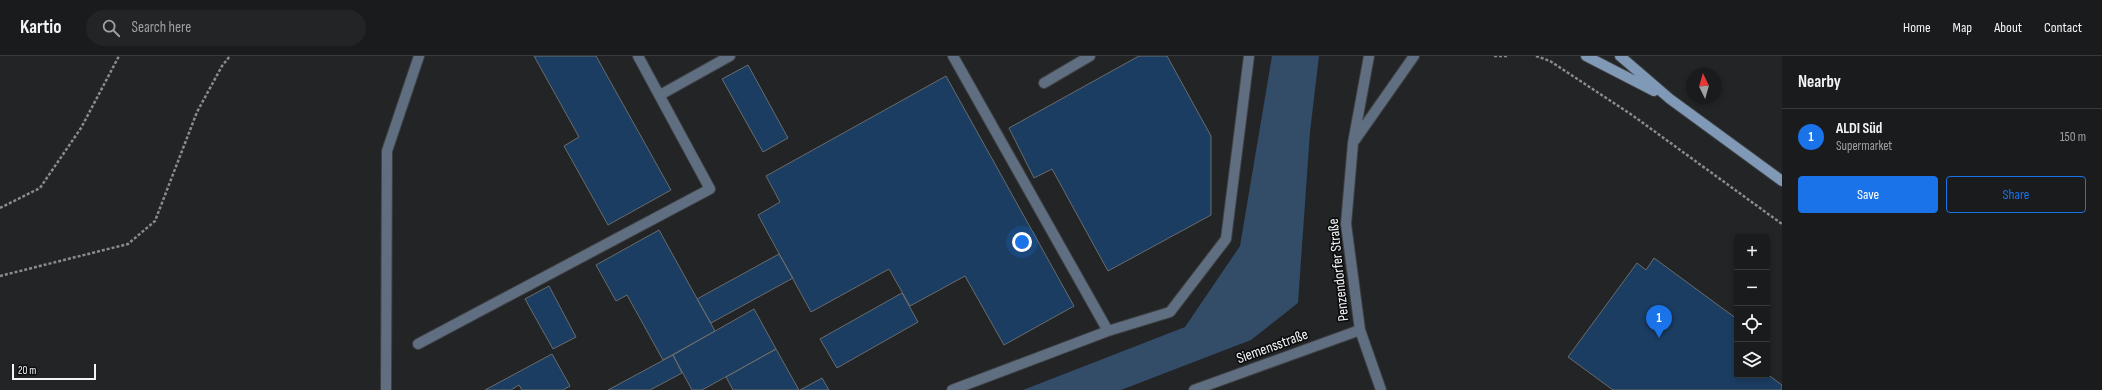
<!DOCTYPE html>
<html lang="en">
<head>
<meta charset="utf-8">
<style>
  :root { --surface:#1a1b1c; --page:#232425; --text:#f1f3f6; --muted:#9fa1a3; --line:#38393b; --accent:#1a73e8 }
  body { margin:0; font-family:"Sofia Sans Condensed",sans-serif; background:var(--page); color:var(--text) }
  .controls { position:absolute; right:12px; bottom:12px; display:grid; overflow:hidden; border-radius:4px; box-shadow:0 2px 6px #0003 }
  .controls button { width:36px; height:36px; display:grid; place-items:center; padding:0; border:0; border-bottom:1px solid var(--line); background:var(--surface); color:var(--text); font:20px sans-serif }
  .compass { position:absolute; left:1686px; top:12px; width:36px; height:36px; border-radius:50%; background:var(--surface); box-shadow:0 2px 6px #0003; rotate:355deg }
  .scale { position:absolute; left:12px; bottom:10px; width:84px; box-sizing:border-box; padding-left:4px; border:2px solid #f3f5f6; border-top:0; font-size:11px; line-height:14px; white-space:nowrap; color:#f3f5f6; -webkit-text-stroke:3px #0c0d0e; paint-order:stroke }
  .you { position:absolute; left:1022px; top:186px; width:14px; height:14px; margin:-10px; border:3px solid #fff; border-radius:50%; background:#1a73e8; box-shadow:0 0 0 6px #1a73e833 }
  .badge { display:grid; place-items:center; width:26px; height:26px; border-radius:50%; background:var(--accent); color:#fff; font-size:13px; font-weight:700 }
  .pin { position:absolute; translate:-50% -33px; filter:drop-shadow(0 1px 2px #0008) }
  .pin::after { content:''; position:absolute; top:21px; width:14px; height:12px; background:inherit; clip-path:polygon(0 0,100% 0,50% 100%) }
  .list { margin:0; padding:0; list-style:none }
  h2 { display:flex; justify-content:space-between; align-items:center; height:52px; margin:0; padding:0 16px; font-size:17px }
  h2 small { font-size:13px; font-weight:400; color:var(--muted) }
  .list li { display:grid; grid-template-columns:26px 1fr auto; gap:12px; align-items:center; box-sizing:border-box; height:56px; padding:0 16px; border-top:1px solid var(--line) }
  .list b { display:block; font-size:15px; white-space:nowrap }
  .list p { margin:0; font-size:13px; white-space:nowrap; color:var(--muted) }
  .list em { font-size:13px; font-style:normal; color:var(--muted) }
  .actions { display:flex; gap:8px; padding:12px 16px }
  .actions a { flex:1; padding:9px 0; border:1px solid var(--accent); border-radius:4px; text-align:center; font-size:14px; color:var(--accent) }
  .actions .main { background:var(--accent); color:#fff }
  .icon { flex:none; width:22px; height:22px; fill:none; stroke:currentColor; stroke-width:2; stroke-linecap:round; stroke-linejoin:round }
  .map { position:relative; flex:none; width:1782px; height:334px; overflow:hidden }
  header { display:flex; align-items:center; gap:24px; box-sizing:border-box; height:56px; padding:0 20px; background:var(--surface); border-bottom:1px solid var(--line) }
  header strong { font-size:19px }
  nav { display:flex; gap:22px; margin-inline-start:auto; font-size:14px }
  .search { width:280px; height:36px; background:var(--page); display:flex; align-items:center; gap:10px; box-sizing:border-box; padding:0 14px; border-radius:22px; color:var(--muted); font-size:15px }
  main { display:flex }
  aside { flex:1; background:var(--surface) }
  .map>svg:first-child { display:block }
</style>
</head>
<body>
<header>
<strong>Kartio</strong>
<div class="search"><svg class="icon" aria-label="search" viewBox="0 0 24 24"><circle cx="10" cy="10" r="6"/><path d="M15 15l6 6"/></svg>Search here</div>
<nav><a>Home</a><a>Map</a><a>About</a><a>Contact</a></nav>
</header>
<main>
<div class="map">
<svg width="1782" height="334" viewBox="0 0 1782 334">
  <rect width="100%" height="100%" fill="#222426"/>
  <path fill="#334c68" d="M1272,0H1319L1310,76L1298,247L1251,284L1121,334H1023L1185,271L1240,190Z"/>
  <path fill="#1b3d62" stroke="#696c6e" d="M534,0H596L671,134L608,169L564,90L579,81Z
    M1139,0H1167L1211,80V159L1108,215L1052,113L1034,122L1009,72Z
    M748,9L788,82L763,96L722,23Z
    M946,20L1074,250L1004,289L965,220L910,250L889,213L811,256L758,159L780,146L766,120Z
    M659,174L715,275L663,304L627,239L616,245L596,209Z
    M779,198L793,222L711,267L697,243Z
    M1654,202L1737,263V319L1767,318L1782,329V334H1613L1568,301L1637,207L1646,214Z
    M549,230L576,281L553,293L525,243Z
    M902,237L918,266L837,312L820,283Z
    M754,253L776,293L702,334H692L673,299Z
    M776,293L799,334H733L726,321Z
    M552,298L570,330L563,334H522L519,329L511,334H485Z
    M673,299L682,317L650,334H608Z
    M822,322L829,334H800Z"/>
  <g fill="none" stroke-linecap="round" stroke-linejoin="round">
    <defs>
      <path id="lane" d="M953,0L1108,275
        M1044,27L1090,0
        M660,39L730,0
        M418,288L710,133L638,0
        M386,334L387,95L419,0
        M952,334L1108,275L1170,256L1226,183L1249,0"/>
      <path id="street" d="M1369,0L1353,87L1346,168L1360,274L1381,334
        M1355,84L1414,0
        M1194,334L1360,274"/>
      <path id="secondary" d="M1586,0L1654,35
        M1620,0L1670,43L1782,125"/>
    </defs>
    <use href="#lane" stroke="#3f4143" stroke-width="12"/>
    <use href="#street" stroke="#3f4143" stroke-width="12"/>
    <use href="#secondary" stroke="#3f4143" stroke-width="12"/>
    <path stroke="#898b8d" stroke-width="2.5" stroke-dasharray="3 2" stroke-linecap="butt" d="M1494,0H1509
      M1536,0L1550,5L1632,59L1782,168
      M0,152L40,132L81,72L119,0
      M0,220L128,188L155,165L197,56L222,10L230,0"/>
    <use href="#lane" stroke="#5f6e80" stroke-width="10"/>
    <use href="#street" stroke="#5f6e80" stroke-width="10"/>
    <use href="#secondary" stroke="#8099b6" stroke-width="10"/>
  </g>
  <g text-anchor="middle" stroke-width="3.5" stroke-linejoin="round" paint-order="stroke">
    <g font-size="15" fill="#f3f5f6" stroke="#0c0d0e">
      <text transform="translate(1338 214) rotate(-96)" y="5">Penzendorfer Straße</text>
      <text transform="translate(1272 290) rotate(-20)" y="5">Siemensstraße</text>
    </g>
  </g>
</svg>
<div class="controls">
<button>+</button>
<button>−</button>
<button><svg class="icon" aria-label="locate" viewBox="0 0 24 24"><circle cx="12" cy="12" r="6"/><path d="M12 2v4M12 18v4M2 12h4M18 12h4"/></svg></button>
<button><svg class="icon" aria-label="layers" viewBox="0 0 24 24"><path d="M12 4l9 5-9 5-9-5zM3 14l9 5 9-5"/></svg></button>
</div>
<svg class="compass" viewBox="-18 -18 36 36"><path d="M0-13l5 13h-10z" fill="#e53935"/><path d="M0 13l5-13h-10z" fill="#9fa1a3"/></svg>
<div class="scale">20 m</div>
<div class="you"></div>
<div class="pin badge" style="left:1659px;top:282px">1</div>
</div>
<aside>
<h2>Nearby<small></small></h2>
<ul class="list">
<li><span class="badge">1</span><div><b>ALDI Süd</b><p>Supermarket</p></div><em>150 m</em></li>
</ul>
<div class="actions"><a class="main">Save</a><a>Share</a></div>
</aside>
</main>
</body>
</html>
